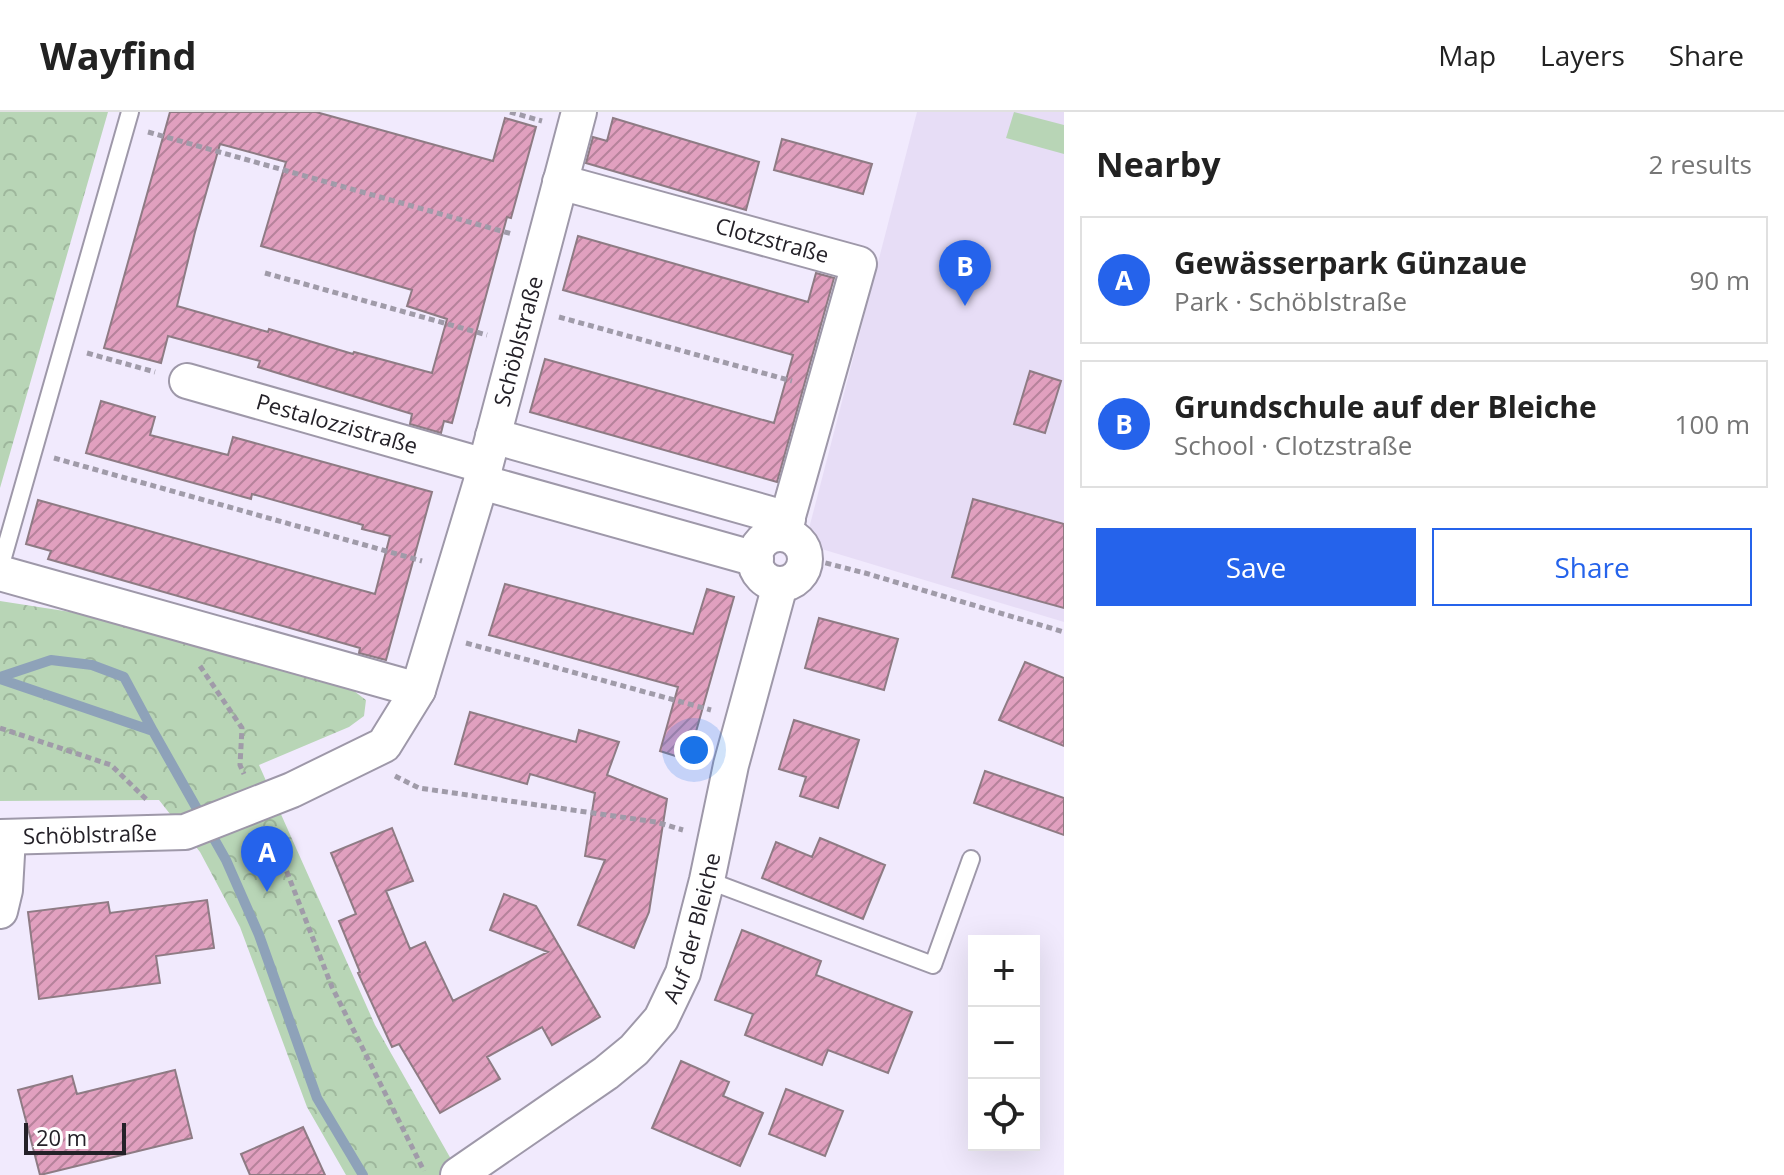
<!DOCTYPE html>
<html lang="en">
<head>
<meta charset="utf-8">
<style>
  :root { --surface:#fff; --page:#f6f6f6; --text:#222; --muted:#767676; --line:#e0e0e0; --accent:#2563eb }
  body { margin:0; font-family:"Open Sans",sans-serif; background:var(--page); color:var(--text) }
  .controls { position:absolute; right:24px; bottom:24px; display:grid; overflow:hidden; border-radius:0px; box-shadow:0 8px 32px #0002 }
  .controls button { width:72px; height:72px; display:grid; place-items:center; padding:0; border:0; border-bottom:2px solid var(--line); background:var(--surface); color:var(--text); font:40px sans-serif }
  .scale { position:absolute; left:24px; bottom:20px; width:102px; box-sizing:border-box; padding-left:8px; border:4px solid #242128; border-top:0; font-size:22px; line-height:28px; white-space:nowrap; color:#242128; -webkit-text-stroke:6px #fff; paint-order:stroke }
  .you { position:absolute; left:694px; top:638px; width:28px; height:28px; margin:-20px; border:6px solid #fff; border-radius:50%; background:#1a73e8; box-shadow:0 0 0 12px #1a73e833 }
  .badge { display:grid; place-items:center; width:52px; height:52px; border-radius:50%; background:var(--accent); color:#fff; font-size:26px; font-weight:700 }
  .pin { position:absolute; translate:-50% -66px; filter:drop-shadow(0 2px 4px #0008) }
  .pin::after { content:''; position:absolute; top:42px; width:28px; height:24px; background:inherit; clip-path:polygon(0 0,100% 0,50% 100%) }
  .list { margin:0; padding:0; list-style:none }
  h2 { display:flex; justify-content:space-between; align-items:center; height:104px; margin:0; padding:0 32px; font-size:34px }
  h2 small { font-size:26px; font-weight:400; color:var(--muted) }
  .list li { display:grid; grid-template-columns:52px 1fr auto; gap:24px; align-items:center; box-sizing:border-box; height:128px; margin:0 16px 16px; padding:0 16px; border:2px solid var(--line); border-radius:0px }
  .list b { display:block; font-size:30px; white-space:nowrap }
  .list p { margin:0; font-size:26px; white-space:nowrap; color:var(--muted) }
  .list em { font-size:26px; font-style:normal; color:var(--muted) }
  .actions { display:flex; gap:16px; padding:24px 32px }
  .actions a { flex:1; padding:18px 0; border:2px solid var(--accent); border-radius:0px; text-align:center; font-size:28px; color:var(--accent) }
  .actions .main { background:var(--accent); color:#fff }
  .icon { flex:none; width:44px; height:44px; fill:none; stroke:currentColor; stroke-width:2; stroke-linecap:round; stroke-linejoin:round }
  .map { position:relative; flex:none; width:1064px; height:1063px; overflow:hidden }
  header { display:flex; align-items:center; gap:48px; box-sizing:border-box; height:112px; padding:0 40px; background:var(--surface); border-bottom:2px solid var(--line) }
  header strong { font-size:38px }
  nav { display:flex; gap:44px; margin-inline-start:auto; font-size:28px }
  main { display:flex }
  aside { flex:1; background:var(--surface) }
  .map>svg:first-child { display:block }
</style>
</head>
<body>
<header>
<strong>Wayfind</strong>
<nav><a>Map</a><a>Layers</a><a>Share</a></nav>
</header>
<main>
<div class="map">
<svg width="1064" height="1063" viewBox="0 0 1064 1063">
  <defs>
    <pattern id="forest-crowns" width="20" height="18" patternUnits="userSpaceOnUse" patternTransform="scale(2)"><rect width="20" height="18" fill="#b8d5b6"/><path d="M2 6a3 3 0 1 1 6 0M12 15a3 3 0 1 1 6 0" fill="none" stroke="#9eb79c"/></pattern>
    <pattern id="building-hatch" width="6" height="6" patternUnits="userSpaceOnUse" patternTransform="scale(2)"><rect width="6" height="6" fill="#e1a0bf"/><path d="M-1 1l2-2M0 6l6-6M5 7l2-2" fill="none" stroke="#b6829b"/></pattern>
  </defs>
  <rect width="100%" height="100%" fill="#f1eafd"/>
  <path fill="#e7ddf6" d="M917,0H1064V510L805,432Z"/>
  <path fill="url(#forest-crowns)" d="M0,0H108L0,376Z
    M0,489L90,503L354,579L366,588L364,604L349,615L259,653L375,913L460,1063H346L307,995L240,815L200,740L159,688L0,689Z"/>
  <path fill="#b8d5b6" d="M1014,0L1064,13V42L1006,26Z"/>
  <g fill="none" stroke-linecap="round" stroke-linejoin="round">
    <path stroke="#8ea2b9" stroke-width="10" d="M0,565L51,548L92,553L124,565L153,619
      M0,567L153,619L226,748L259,823L317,986L363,1063"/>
  </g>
  <path fill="url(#building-hatch)" stroke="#8e7b84" stroke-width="2" fill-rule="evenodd" d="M170,0H316L493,49L505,6L536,15L511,106L507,105L452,311L444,309L441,321L410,312L412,302L258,255L260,249L168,224L161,251L104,236ZM220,32L286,50L261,134L412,178L407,194L447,207L432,261L354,240L353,242L269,217L268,220L177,194L195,120Z
    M613,6L759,50L746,98L586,51L593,25L607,29Z
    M782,27L872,52L863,82L774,58Z
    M578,124L808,190L816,161L834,166L777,370L530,300L545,247L774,311L793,243L563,178Z
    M1030,259L1061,269L1045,321L1014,312Z
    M101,289L155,305L150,323L228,343L233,325L432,380L386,548L359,541L360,536L48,447L51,439L26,432L38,388L375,482L390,424L362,417L363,413L252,382L251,387L86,341Z
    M973,387L1064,412V496L952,465Z
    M505,472L693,522L707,477L734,485L688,648L660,639L678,575L489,523Z
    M819,506L898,527L884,578L805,556Z
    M1025,550L1064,566V634L999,608Z
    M470,600L576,630L579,618L619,630L607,663L667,687L649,800L634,836L578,813L605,748L585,744L595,681L530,662L527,672L455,652Z
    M794,608L859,628L838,696L800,684L806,665L779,657Z
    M985,659L1064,686V723L974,691Z
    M392,716L413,769L386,779L410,837L425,830L453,889L548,840L490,818L504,782L536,794L600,905L552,933L542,915L487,945L500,967L440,1001L399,932L392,935L358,861L360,860L339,809L356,802L331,741Z
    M820,726L885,753L863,807L762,766L776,730L812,745Z
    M207,788L214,836L156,844L160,871L39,887L28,800L108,790L110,801Z
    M742,818L821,849L816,863L912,900L888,961L828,938L822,953L745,923L753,902L715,888Z
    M681,949L729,970L723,984L763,1001L740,1054L652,1016Z
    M175,958L192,1026L40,1063L18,978L72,964L77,982Z
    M786,977L843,999L825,1044L769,1022Z
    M303,1015L325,1063H250L241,1042Z"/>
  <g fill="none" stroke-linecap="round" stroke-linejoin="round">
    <defs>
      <path id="lane" d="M0,456L130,0
        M707,768L933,853L971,747"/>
      <g id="street">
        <path id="s1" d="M560,70L859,152L783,422"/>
        <path id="s2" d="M187,269L485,354"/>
        <path d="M493,324L788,407"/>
        <path d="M481,370L756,447"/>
        <circle cx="780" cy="447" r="25"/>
        <path d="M0,461L418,578"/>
        <path id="s3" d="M0,725L185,720L292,678L384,633L418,578L481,370L579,0"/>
        <path d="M0,799L5,778L8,725"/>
        <path id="s4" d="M458,1063L606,961L634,938L661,907L683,861L707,768L731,653L780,473"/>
      </g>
    </defs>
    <use href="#lane" stroke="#9e98a9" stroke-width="20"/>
    <use href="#street" stroke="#9e98a9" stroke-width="38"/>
    <path stroke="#a09ba9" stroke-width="5" stroke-dasharray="6 4" stroke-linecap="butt" d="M510,0L542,9
      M148,20L512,122
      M265,161L487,223
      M559,205L792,269
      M87,241L155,260
      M54,346L422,449
      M806,446L865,461L1064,520
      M466,531L711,598
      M200,554L242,616L240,653L244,662
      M0,616L111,653L147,688
      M395,664L419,676L656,710L683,718
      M272,722L332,875L424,1059"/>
    <use href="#lane" stroke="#fff" stroke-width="16"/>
    <use href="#street" stroke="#fff" stroke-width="34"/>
  </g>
  <g text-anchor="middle" stroke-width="6" stroke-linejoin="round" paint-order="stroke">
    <g font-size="22" fill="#242128" stroke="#fff">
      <text dy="8" stroke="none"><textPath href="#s1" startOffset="220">Clotzstraße</textPath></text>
      <text dy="8" stroke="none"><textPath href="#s3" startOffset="830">Schöblstraße</textPath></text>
      <text dy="8" stroke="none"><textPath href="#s2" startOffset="156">Pestalozzistraße</textPath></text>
      <text dy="8" stroke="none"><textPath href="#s3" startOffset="90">Schöblstraße</textPath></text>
      <text dy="8" stroke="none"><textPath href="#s4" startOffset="354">Auf der Bleiche</textPath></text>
    </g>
  </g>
</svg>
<div class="controls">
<button>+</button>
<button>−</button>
<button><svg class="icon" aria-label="locate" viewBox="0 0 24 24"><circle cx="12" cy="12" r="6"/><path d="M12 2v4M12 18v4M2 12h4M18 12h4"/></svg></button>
</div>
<div class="scale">20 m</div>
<div class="you"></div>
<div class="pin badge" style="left:267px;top:780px">A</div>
<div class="pin badge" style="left:965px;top:194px">B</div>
</div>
<aside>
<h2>Nearby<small>2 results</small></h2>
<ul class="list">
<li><span class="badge">A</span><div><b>Gewässerpark Günzaue</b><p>Park · Schöblstraße</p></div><em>90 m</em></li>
<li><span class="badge">B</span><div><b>Grundschule auf der Bleiche</b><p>School · Clotzstraße</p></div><em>100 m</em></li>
</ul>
<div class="actions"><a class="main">Save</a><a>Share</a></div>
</aside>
</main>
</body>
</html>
